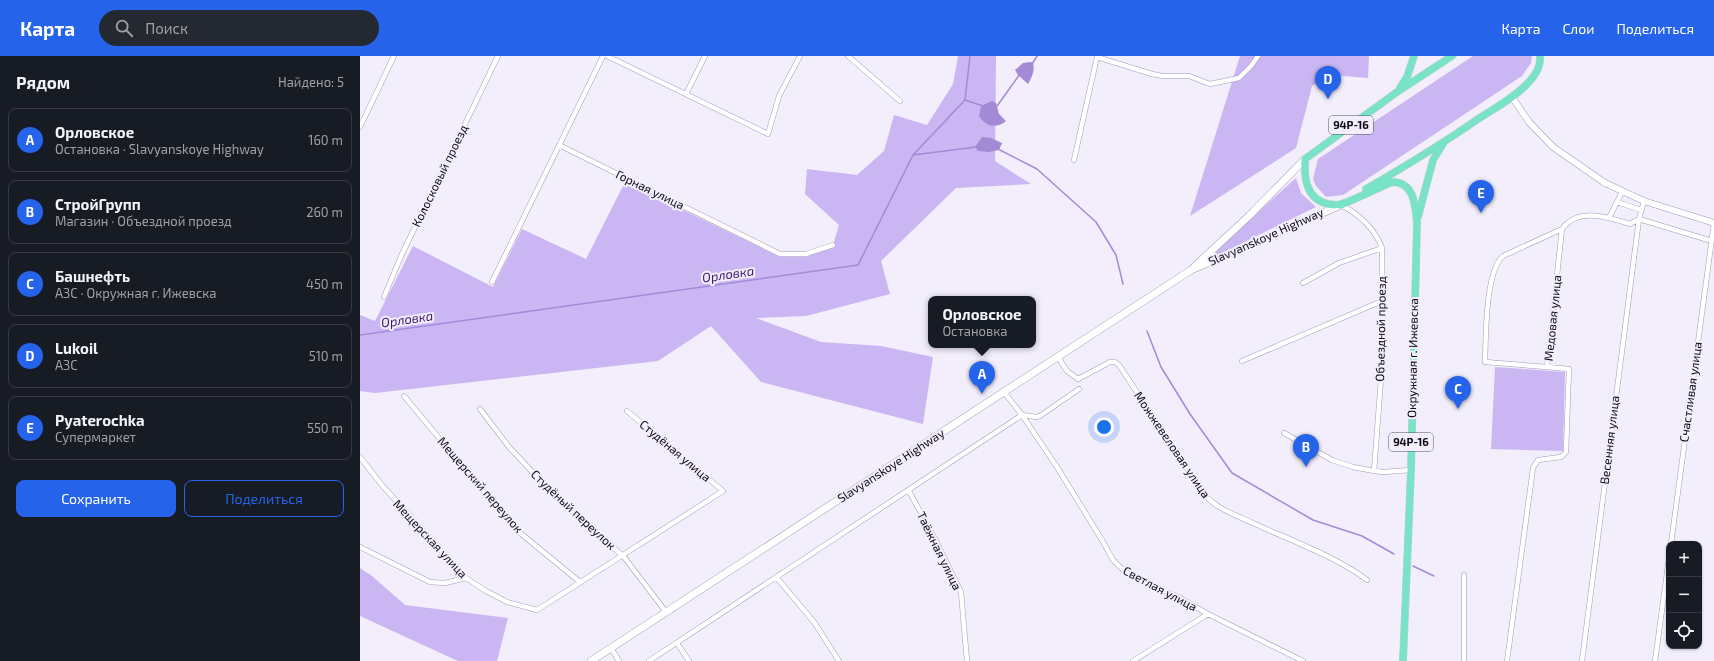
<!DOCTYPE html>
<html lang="ru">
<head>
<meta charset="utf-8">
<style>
  :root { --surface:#171b24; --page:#242831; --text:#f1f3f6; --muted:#9ea1a6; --line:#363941; --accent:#2563eb }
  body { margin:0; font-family:"Exo 2",sans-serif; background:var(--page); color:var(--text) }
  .controls { position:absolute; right:12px; bottom:12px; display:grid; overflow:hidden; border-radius:8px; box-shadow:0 1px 3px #0004 }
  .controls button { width:36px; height:36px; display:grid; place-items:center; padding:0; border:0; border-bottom:1px solid var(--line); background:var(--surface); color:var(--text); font:20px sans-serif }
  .you { position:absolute; left:744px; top:371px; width:14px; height:14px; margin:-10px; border:3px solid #fff; border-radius:50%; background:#1a73e8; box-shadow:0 0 0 6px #1a73e833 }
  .badge { display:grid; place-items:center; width:26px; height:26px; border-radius:50%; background:var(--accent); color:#fff; font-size:13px; font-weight:700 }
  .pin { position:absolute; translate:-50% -33px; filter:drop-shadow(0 1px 2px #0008) }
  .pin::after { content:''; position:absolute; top:21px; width:14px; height:12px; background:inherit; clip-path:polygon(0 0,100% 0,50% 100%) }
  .popup { position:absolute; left:568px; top:240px; width:108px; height:52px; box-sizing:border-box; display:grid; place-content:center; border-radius:8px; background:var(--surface); filter:drop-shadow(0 1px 3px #0005); font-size:13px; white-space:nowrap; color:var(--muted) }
  .popup b { font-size:15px; color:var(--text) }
  .popup::after { content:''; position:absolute; left:50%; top:100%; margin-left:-8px; border:8px solid transparent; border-top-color:var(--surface) }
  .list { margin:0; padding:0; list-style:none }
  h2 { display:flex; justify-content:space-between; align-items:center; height:52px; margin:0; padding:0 16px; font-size:17px }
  h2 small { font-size:13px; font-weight:400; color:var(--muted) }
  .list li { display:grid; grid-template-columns:26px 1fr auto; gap:12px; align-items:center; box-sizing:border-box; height:64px; margin:0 8px 8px; padding:0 8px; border:1px solid var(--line); border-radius:8px }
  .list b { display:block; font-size:15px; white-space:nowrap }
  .list p { margin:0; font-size:13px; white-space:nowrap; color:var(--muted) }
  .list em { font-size:13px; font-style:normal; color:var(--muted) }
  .actions { display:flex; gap:8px; padding:12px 16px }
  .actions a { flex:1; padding:9px 0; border:1px solid var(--accent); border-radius:8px; text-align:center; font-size:14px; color:var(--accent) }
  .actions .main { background:var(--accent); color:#fff }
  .icon { flex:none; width:22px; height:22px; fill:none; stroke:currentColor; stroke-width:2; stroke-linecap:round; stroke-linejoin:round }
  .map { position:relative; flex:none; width:1354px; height:605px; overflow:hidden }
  header { display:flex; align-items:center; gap:24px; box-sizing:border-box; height:56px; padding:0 20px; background:var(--accent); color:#fff }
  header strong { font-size:19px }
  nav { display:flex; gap:22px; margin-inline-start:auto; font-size:14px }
  .search { width:280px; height:36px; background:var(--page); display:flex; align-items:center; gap:10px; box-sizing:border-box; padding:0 14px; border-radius:22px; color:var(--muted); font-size:15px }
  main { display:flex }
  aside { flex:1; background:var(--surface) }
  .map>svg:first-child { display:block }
</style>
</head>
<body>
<header>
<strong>Карта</strong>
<div class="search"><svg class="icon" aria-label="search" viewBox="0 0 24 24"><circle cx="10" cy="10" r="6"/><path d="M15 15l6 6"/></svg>Поиск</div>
<nav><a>Карта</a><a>Слои</a><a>Поделиться</a></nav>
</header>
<main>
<aside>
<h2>Рядом<small>Найдено: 5</small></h2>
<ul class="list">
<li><span class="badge">A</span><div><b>Орловское</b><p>Остановка · Slavyanskoye Highway</p></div><em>160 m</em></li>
<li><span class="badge">B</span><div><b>СтройГрупп</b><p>Магазин · Объездной проезд</p></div><em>260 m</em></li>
<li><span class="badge">C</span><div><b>Башнефть</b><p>АЗС · Окружная г. Ижевска</p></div><em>450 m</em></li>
<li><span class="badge">D</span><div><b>Lukoil</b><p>АЗС</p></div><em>510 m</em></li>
<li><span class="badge">E</span><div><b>Pyaterochka</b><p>Супермаркет</p></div><em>550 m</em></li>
</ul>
<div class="actions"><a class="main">Сохранить</a><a>Поделиться</a></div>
</aside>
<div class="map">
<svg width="1354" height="605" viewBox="0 0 1354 605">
  <rect width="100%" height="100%" fill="#f2eefc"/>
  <path fill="#cab6f3" d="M598,0H636L635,105L671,128L596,132L521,205L530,238L446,260L396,262L461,286L521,290L573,301L563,368L401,326L351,270L298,305L15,337L0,335V259L15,265L53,190L133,231L162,173L226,203L265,126L420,201H446L473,189L479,169L445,138L447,113L497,119L524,95L534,59L567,69L593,28Z
    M880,0H1009L1008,22L971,19L952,30L936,92L830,160Z
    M1113,0H1172L1171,7L1162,20L983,139L966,141L956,130L953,123L958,103Z
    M936,122L941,137L956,151L841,207Z
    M1135,311L1205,316L1203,395L1131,393Z
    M0,512L12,520L45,549L148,562L137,605H98L0,560Z"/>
  <path fill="#a48ad5" d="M670,6L673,7C675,15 672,21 668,28L658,19L655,14L663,7Z
    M632,45L636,47L639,58L646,65C636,73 626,71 619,60L621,50Z
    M622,81L631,82L642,87L639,94L629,96L618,95L615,91Z"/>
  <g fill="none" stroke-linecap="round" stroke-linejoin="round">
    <path stroke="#a48ad5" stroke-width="1.5" d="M672,8L677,0
      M605,44L623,50
      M637,50L660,18
      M638,93L677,113L736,166L756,199L763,228
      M553,99L616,91
      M787,275L801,311L830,358L872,417L953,464L1002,480L1034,498
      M0,279L498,209L553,99L605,44L610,0
      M1053,510L1074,520"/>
    <defs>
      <path id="minor" d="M247,0L408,78L419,40L440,0
        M488,0L540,45
        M326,38L345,0
        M0,71L34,0
        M199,89L420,198H446L473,189
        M714,104L737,1L792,18L803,20H829L850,28L879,22L891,10L898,0
        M1257,146L1281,154
        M1249,162L1262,136
        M1279,163L1352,185
        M132,226L243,0
        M943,227L979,207L1022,192
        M24,241L42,198L138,0
        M698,301L707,315L718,323L750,306H755L759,309L843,437C856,453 876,459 895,468C930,484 977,501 1007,524
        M882,305L1022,245
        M1187,311L1125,306C1126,281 1125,216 1143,200L1202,173
        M644,336L662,359L697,411L742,484L753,504L760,511L769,518L818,541L848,558L943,605
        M44,340L154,472L220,526
        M120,353L149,391L193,438L264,501L306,556
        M924,377L972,404L993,411L1014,415L1023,297L1022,192C1015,173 999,158 981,149
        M0,401L21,428L106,522L126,535L147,546L177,554L363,435L267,355
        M1014,415L1023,416L1051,414
        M549,435L576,485L601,536L607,605
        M1311,488L1354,167
        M0,491L70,526L85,527L106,522
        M1104,519V605
        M417,522L454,566L479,605
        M317,587L329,605
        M251,592L259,605
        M289,605L662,359L676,361L680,360L719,333
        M773,605L848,558
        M1147,605L1173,412L1178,404L1201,401L1206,396L1209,313L1187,311L1202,173C1218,151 1247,161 1270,168L1279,163
        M1222,605L1279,163L1284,145
        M1295,605L1309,502"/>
      <path id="tertiary" d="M1152,41L1169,66L1193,91L1245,127L1284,145L1354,167"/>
      <path id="secondary" d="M835,210L889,160L945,103
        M231,605L831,214L981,149"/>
      <path id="primary" d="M1040,32L1047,21L1054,0
        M1006,133C1044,111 1082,88 1118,63C1135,52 1154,42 1168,27C1175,20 1181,10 1180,0
        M984,147C979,150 973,149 968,148C946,143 944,122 945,103L1037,36L1092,0
        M981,149L1032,126C1055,126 1055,150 1057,167L1051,414L1043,605
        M1058,161L1073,104L1083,88"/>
    </defs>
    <use href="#minor" stroke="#a49aba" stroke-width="5.5"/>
    <use href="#tertiary" stroke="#a49aba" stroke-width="7"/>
    <use href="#secondary" stroke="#a49aba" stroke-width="8"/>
    <use href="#primary" stroke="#cfced0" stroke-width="8"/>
    <use href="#minor" stroke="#fff" stroke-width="4.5"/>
    <use href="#tertiary" stroke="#fff" stroke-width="6"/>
    <use href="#secondary" stroke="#fff" stroke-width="7"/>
    <use href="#primary" stroke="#78e3c7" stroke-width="7"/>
  </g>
  <g text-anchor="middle" stroke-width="4" stroke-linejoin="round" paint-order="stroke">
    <g fill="#f2eefc" stroke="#524e5a" stroke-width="1">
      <rect x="969" y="60" width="44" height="18" rx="3"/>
      <rect x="1029" y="377" width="44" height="18" rx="3"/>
    </g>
    <g font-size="11" font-weight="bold" fill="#0d0914">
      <text x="991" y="73">94Р-16</text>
      <text x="1051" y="390">94Р-16</text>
    </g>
    <g font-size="12" fill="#0d0914" stroke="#f2eefc">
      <text transform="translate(80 120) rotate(-64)" y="4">Колосковый проезд</text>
      <text transform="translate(290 134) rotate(26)" y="4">Горная улица</text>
      <text transform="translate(906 181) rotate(-24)" y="4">Slavyanskoye Highway</text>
      <text transform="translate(1193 262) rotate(-84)" y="4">Медовая улица</text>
      <text transform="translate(1021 273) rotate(-89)" y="4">Объездной проезд</text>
      <text transform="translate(1053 302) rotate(-89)" y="4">Окружная г. Ижевска</text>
      <text transform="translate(1331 336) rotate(-82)" y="4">Счастливая улица</text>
      <text transform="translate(1250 384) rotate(-83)" y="4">Весенняя улица</text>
      <text transform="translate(812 389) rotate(56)" y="4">Можжевеловая улица</text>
      <text transform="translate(315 395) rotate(40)" y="4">Студёная улица</text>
      <text transform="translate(531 410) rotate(-33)" y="4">Slavyanskoye Highway</text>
      <text transform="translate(120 429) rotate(49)" y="4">Мещерский переулок</text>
      <text transform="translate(213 454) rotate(43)" y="4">Студёный переулок</text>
      <text transform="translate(70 483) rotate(47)" y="4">Мещерская улица</text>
      <text transform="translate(579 495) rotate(64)" y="4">Таёжная улица</text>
      <text transform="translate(800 533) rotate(28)" y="4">Светлая улица</text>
    </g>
    <g font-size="13" font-style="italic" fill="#411770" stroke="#f2eefc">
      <text transform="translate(368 218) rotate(-8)" y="5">Орловка</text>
      <text transform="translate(47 263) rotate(-8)" y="5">Орловка</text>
    </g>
  </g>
</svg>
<div class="controls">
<button>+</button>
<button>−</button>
<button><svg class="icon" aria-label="locate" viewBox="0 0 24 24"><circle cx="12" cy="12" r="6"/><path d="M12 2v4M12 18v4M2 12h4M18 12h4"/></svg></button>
</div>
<div class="you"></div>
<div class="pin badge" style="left:622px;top:338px">A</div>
<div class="popup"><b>Орловское</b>Остановка</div>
<div class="pin badge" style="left:946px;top:411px">B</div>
<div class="pin badge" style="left:1098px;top:353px">C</div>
<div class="pin badge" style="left:968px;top:43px">D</div>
<div class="pin badge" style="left:1121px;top:157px">E</div>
</div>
</main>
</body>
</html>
